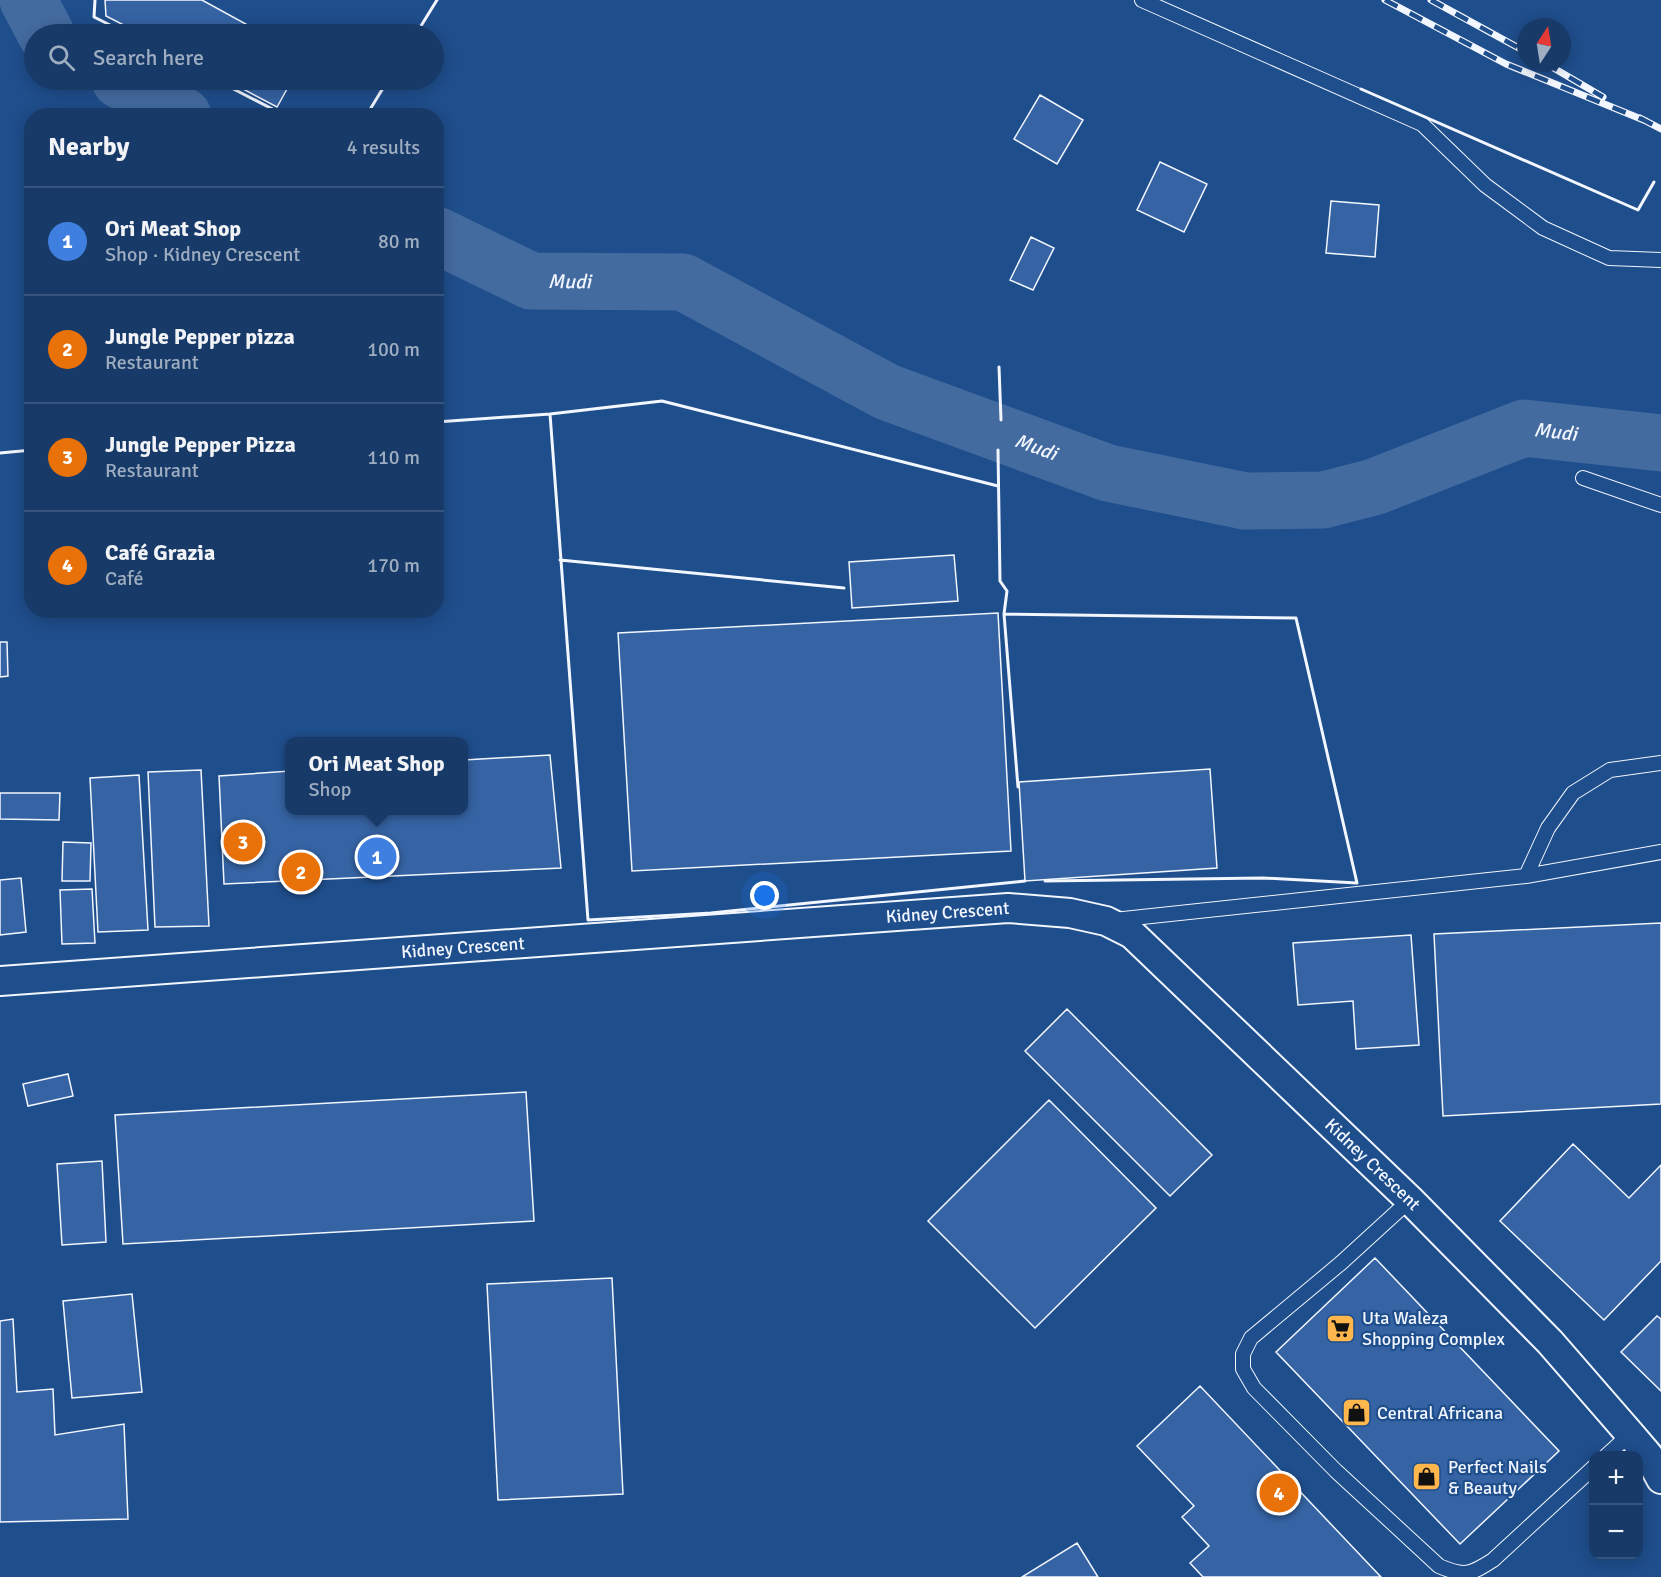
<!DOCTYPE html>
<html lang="en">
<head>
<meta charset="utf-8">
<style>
  :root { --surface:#173a69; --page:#20416f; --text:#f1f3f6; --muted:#9eadc0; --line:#36547d; --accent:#e797bd }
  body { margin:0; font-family:Signika,sans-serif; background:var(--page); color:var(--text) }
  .controls { position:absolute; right:18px; bottom:18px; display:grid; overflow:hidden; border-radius:12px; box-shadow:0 3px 15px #0003 }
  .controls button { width:54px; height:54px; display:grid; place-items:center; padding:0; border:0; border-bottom:2px solid var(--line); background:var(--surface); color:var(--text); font:30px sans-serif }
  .compass { position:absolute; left:1517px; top:18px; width:54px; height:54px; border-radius:50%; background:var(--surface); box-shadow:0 3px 15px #0003; rotate:12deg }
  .you { position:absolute; left:765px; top:896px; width:21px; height:21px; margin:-15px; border:4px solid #fff; border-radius:50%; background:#1a73e8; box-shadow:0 0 0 9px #1a73e833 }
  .badge { display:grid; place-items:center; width:39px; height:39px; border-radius:50%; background:var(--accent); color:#fff; font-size:20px; font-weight:700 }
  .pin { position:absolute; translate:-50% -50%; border:3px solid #fff; box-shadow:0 2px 6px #0006 }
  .popup { position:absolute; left:285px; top:737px; width:183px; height:78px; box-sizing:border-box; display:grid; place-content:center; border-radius:12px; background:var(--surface); filter:drop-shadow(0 2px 4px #0005); font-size:20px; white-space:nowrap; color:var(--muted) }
  .popup b { font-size:22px; color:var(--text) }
  .popup::after { content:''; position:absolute; left:50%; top:100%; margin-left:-12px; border:12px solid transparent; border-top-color:var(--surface) }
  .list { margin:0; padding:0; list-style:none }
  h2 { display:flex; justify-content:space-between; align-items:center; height:78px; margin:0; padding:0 24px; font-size:26px }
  h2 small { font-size:20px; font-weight:400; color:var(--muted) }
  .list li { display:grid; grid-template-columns:39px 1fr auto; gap:18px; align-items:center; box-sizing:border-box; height:108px; padding:0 24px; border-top:2px solid var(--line) }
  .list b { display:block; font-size:22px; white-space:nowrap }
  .list p { margin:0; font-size:20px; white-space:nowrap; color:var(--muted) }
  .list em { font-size:20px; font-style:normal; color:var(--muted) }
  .icon { flex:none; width:33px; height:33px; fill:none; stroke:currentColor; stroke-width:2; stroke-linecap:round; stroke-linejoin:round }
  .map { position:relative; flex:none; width:1661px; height:1577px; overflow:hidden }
  .search { position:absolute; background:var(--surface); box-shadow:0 3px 15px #0003; left:24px; top:24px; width:420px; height:66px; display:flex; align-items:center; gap:15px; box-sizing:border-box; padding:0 21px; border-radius:33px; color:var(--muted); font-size:22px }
  .panel { position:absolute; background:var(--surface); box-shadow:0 3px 15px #0003; left:24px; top:108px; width:420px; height:510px; border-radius:24px }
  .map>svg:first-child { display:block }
</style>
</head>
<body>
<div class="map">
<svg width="1661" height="1577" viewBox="0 0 1661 1577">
  <rect width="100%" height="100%" fill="#1f4e8c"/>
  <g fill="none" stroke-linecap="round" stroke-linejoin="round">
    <path stroke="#446ba0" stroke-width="9" d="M887,392L1105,484L1135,481L1244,511L1323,509L1380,501L1466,455L1552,414L1661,432"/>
    <g stroke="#446ba0" stroke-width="57">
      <path d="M28,0L46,34"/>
      <path d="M120,80L183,116"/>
      <path id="s1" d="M436,235L531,281L683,282L887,392L1108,473L1245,501L1323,500L1374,487L1524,428L1661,443"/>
    </g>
  </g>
  <path fill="#3563a3" stroke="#f2f6ff" stroke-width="1.5" d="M105,0H202L264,34H141L106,16Z
    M226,80H292L277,107Z
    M1040,95L1083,120L1057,164L1014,139Z
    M1160,162L1207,184L1184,232L1137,210Z
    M1331,201L1379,205L1375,257L1326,253Z
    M1031,237L1054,248L1033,290L1010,280Z
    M954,555L958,601L852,608L849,562Z
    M998,613L1011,851L632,871L618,633Z
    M0,642H7L8,676L0,677Z
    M550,755L561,868L224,884L219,776L290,771V810H464V760Z
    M1210,769L1217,868L1025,881L1019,782Z
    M201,770L209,926L155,927L148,772Z
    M139,775L148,930L98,932L90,778Z
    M0,793H60L59,820L0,819Z
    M63,842L91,843L90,881H62Z
    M21,878L26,932L0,935V880Z
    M92,889L95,943L62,944L60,890Z
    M1661,923V1104L1443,1116L1434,934Z
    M1411,935L1419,1045L1356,1049L1353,1001L1298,1005L1293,943Z
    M1067,1009L1212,1155L1170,1196L1025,1051Z
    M68,1074L73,1096L28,1106L23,1084Z
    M526,1092L534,1221L123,1244L115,1115Z
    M1049,1100L1156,1208L1035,1328L928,1221Z
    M1573,1144L1629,1198L1661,1165V1261L1604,1320L1500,1221Z
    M102,1161L106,1242L62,1245L57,1164Z
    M1375,1258L1559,1451L1460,1544L1276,1352Z
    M612,1278L623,1494L498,1500L487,1284Z
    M132,1294L142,1392L72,1398L63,1301Z
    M1657,1316L1661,1319V1391L1621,1352Z
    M13,1319L17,1392L53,1389L55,1435L124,1424L128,1519L0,1522V1321Z
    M1200,1386L1381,1577H1203L1190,1563L1209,1546L1182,1517L1194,1506L1137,1446Z
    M1077,1543L1098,1577H1022Z"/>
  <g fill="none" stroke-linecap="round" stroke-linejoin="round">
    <defs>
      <path id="service" d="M1142,0L1422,124L1485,185L1543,228L1609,258L1661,260
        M1583,478L1661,505
        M1526,876L1548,828L1573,793L1610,770L1661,763
        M1114,920L1526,876L1661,852
        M1410,1200L1341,1263L1251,1338L1243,1354V1369L1254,1388L1336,1471L1439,1566C1464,1577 1470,1575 1493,1560L1594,1467
        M1606,1456L1630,1434"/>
      <g id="minor">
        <path id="s2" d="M0,981L1008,908L1070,913L1106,921L1132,934L1410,1200L1550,1342L1630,1434L1648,1455L1661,1479"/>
      </g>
    </defs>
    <use href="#service" stroke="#f2f6ff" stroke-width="16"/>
    <use href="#minor" stroke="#f2f6ff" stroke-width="32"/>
    <use href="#service" stroke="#1f4e8c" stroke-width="14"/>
    <use href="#minor" stroke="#1f4e8c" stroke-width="28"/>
    <defs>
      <path id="rail" d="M1385,0L1506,64L1646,121
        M1431,0L1526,52
        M1545,63L1603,97
        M1640,118L1661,129"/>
    </defs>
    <use href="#rail" stroke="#f2f6ff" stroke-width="7"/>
    <use href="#rail" stroke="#1f4e8c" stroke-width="4.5" stroke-dasharray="14" stroke-linecap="butt"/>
    <path stroke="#f2f6ff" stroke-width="3" d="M95,0L94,17L128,34
      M416,34L437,0
      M216,80L286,116
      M1361,89L1638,210L1654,182
      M366,116L388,80
      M999,367L1001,420
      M550,414L588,920L711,913L1025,881
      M436,422L550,414L662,401L998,486
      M998,450L1000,581L1007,591L1004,614L1018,787
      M0,453L32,450
      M560,560L844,588
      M1004,614L1296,618L1357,883L1263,878L1045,881"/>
  </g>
  <defs>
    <symbol id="supermarket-square" viewBox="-11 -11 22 22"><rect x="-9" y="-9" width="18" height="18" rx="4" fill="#ffb74d" stroke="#1f4e8c"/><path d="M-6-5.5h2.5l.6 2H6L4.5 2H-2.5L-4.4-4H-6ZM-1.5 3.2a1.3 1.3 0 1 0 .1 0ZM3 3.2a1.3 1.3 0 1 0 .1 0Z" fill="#111"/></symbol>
    <symbol id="shop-square" viewBox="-11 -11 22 22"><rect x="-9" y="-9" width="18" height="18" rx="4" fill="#ffb74d" stroke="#1f4e8c"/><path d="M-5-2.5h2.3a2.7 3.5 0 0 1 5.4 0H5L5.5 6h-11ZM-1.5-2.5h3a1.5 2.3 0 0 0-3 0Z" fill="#111"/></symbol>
  </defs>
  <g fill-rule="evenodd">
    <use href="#supermarket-square" x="1324" y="1312" width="33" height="33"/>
    <use href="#shop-square" x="1340" y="1396" width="33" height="33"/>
    <use href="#shop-square" x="1410" y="1460" width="33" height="33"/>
  </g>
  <g text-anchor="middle" stroke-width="4.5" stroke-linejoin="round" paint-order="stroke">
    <g font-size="18" fill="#f2f6ff" stroke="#1f4e8c">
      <text dy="6" stroke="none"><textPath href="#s2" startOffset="950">Kidney Crescent</textPath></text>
      <text dy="6" stroke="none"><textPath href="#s2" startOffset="464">Kidney Crescent</textPath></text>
      <text dy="6" stroke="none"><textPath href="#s2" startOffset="1472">Kidney Crescent</textPath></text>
    </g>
    <g font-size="18" fill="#f2f6ff" stroke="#1f4e8c" text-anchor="start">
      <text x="1362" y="1324">Uta Waleza<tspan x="1362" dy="21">Shopping Complex</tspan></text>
      <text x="1377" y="1419">Central Africana</text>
      <text x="1448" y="1473">Perfect Nails<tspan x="1448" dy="21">&amp; Beauty</tspan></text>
    </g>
    <g font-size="20" font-style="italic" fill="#f2f6ff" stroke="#1f4e8c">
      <text dy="7" stroke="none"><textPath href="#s1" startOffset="144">Mudi</textPath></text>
      <text dy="7" stroke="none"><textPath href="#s1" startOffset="1188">Mudi</textPath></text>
      <text dy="7" stroke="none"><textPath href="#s1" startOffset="648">Mudi</textPath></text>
    </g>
  </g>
</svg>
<div class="controls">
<button>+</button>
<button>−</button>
</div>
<svg class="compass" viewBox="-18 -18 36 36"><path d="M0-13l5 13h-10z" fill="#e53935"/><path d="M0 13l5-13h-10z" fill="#9eadc0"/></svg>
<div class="you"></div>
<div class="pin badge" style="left:377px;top:857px;background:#3f7fe0">1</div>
<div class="popup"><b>Ori Meat Shop</b>Shop</div>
<div class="pin badge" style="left:301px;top:872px;background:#e8710a">2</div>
<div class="pin badge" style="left:243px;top:842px;background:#e8710a">3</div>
<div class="pin badge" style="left:1279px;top:1493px;background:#e8710a">4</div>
<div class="search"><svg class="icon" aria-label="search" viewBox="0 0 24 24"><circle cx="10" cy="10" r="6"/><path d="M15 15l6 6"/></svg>Search here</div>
<section class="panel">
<h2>Nearby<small>4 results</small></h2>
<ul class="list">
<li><span class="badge" style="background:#3f7fe0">1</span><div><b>Ori Meat Shop</b><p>Shop · Kidney Crescent</p></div><em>80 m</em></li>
<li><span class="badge" style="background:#e8710a">2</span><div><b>Jungle Pepper pizza</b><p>Restaurant</p></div><em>100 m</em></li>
<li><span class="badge" style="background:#e8710a">3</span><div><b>Jungle Pepper Pizza</b><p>Restaurant</p></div><em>110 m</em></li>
<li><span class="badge" style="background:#e8710a">4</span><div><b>Café Grazia</b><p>Café</p></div><em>170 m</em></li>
</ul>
</section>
</div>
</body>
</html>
